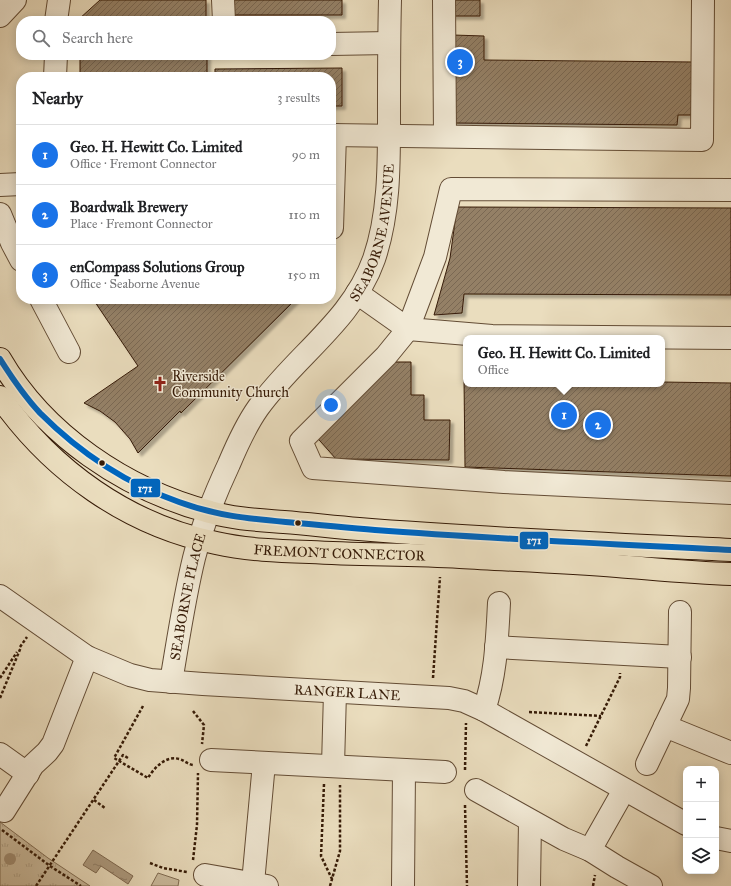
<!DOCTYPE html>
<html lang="en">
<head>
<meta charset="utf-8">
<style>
  :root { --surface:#fff; --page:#f2f2f2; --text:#202124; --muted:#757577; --line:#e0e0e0; --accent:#1a73e8 }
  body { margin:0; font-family:"IM FELL Great Primer",serif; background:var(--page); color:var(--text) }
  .controls { position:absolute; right:12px; bottom:12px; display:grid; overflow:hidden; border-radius:8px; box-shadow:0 2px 10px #0003 }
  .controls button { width:36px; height:36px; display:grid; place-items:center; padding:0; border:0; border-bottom:1px solid var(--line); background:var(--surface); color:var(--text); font:20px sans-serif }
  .you { position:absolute; left:331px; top:405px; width:14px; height:14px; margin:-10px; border:3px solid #fff; border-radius:50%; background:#1a73e8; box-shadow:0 0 0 6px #1a73e833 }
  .badge { display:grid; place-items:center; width:26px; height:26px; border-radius:50%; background:var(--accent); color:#fff; font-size:13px; font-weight:700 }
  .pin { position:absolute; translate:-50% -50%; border:2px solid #fff; box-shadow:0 1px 4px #0006 }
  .popup { position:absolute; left:463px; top:335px; width:202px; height:52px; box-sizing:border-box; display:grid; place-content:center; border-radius:8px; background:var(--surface); filter:drop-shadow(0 1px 3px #0005); font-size:13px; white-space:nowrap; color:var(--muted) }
  .popup b { font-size:15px; color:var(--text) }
  .popup::after { content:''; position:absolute; left:50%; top:100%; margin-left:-8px; border:8px solid transparent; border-top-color:var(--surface) }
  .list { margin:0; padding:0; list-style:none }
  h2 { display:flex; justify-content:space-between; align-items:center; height:52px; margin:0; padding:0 16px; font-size:17px }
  h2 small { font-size:13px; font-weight:400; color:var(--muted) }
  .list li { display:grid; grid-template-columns:26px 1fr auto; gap:12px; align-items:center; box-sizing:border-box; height:60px; padding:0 16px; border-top:1px solid var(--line) }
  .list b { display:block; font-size:15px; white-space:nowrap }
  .list p { margin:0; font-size:13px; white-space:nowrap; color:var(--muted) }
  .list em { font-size:13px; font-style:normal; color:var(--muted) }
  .icon { flex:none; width:22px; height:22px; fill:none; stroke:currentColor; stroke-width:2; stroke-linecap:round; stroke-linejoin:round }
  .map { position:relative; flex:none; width:731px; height:886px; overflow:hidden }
  .search { position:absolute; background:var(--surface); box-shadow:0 2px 10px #0003; left:16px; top:16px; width:320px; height:44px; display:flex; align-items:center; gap:10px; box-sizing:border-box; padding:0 14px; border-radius:16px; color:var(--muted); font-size:15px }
  .panel { position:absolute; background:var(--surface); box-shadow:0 2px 10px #0003; left:16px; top:72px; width:320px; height:232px; border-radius:16px }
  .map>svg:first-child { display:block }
</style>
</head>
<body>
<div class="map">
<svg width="731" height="886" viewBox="0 0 731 886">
  <defs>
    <pattern id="park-tufts" width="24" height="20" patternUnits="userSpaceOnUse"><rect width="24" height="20" fill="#cbbc9f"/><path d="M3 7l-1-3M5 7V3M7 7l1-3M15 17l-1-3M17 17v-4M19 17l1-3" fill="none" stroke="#afa187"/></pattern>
    <pattern id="water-ripples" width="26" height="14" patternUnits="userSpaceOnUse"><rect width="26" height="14" fill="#ad9b80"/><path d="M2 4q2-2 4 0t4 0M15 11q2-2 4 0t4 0" fill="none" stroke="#8e7e67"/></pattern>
    <pattern id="building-hatch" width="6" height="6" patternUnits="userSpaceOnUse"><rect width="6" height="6" fill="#948066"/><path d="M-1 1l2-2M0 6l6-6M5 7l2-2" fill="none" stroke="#7a6852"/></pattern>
    <filter id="shadow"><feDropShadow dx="3.5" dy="3.5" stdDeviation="1" flood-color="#0004"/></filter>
  </defs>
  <rect width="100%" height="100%" fill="#eaddbe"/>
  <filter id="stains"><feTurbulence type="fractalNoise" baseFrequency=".005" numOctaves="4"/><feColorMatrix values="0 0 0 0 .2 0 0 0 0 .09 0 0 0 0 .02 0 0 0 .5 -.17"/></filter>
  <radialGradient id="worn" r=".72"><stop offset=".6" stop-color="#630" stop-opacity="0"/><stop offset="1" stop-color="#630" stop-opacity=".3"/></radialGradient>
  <path fill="#cbbc9f" stroke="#806c53" d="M158,873L179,880L178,886H151Z"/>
  <path fill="url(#park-tufts)" stroke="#806c53" d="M0,822L48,858L90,886H0Z"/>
  <path fill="url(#water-ripples)" stroke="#7d6850" d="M93,850L133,876L128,884L101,866L96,873L83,865Z"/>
  <path fill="url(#building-hatch)" stroke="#361b07" filter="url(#shadow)" d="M100,0H206V21H79V19Z
    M224,0H342V15H224Z
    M450,0H480V16H450Z
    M453,35L484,36V60L694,62V115H678L677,125L452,123Z
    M80,55H207V77H80Z
    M342,68V106H331V77H215V69Z
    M457,207L731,208V295L464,294L462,313L434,315L450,258Z
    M93,299H296L181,413L180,411L138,453L130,439L115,422L100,411L84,403L138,366Z
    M391,362H411V395H424V420H450L449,460L336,459L313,433Z
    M464,379H466V384H662V382L731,383V476L465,467Z"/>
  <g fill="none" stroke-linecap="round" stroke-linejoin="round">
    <defs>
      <g id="minor">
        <path d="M223,0L224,21"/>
        <path d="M444,0L445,136"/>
        <path d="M0,16L15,0"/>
        <path d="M56,21L59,0"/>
        <path d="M331,44L389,43"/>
        <path d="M55,77L56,55"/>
        <path d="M331,135L702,140L703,0"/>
        <path d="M0,185L21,184"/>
        <path d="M731,190L451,189L435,257L408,329L386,356L301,441L313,468L504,482L731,493"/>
        <path d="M0,214L12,243L21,260"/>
        <path d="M331,228H332L335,135"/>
        <path d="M357,293L408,329L492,336L731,338"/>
        <path d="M41,299L69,352"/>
        <path id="s1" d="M0,596L87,657L130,675L150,680L203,684L449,698L464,701L484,710L686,824"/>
        <path d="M496,647L680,657"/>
        <path id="s2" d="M171,682C178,641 184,599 194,558C202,526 215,494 229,464C237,445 246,425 258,408C295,356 352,321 374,259C390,212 389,161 389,112C389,74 389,37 390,0"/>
        <path d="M484,710C496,675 497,640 499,603"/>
        <path d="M665,726L731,753"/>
        <path d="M0,754L28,774"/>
        <path d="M211,760L445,772"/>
        <path d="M647,764L678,699L679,688L680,612"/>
        <path d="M333,766L335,692"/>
        <path d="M476,790L564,839L590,850L617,867L651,886"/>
        <path d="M4,811L33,765L47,752L53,744L87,657"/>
        <path d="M716,838L731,841"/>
        <path d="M590,850L624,790"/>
        <path d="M205,875L267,886"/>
        <path d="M253,883L264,763"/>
        <path d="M403,886L404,770"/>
        <path d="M529,886L530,821"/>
      </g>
      <g id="major">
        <path d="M0,359C44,435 126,490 210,512C234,519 259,520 284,522C309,524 334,527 359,529C483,539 607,544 731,550"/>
        <path id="s3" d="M0,397C52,471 128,525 216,543C247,550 279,551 310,552C360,555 410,554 460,557C512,560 565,562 617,566C655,569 693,573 731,574"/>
      </g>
    </defs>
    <use href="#minor" stroke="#634c35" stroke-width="24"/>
    <use href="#major" stroke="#361b07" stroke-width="24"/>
    <path stroke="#361b07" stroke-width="2.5" stroke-dasharray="3 2" stroke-linecap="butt" d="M20,647L27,637
      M0,678L17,652
      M433,678L440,577
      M0,698L21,647
      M143,706L114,758L148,778C154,768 166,755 179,759C184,760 187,764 193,765
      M193,711L204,725L202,744
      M529,712L601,716
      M586,746L620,677V673
      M465,770L466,723
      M324,784L321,856L332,879
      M94,800L105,808
      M465,805L467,886
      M2,830L50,866L81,886
      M193,860L197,825L198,773
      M150,863L163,868L187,872
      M36,886L123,755L128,758
      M330,886L340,851V785
      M593,886L595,875"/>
    <use href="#minor" stroke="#f1e9d5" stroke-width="22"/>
    <use href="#major" stroke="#eaddbe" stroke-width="22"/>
    <defs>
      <path id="bus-1" d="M0,359C12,378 25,397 40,413C79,452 127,484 179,502C220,517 253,519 296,523C322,525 348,528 375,530C493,539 612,544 731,550"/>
    </defs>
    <use href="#bus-1" stroke="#f1e9d5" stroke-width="9"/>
    <use href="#bus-1" stroke="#0065bd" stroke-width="6"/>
  </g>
  <circle fill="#a08d73" cx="10" cy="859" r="6"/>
  <defs>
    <symbol id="church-bare" viewBox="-9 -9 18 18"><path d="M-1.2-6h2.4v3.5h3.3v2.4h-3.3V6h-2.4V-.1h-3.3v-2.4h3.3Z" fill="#8f2418" stroke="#f1e9d5" stroke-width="2.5" paint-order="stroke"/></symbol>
  </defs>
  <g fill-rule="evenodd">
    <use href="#church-bare" x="149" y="373" width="22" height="22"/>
  </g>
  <g fill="#361b07" stroke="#f1e9d5" stroke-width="1.5">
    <circle cx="102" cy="463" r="3.5"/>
    <circle cx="298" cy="523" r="3.5"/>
  </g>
  <g text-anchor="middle" stroke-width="3" stroke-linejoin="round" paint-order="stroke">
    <g font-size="14" fill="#361b07" stroke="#f1e9d5">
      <text dy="5" stroke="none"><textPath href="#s2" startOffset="505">SEABORNE AVENUE</textPath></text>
      <text dy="5" stroke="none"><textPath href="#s3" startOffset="391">FREMONT CONNECTOR</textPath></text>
      <text dy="5" stroke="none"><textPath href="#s2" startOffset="87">SEABORNE PLACE</textPath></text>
      <text dy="5" stroke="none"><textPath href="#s1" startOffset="371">RANGER LANE</textPath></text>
    </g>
    <g font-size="14" fill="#361b07" stroke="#f1e9d5" text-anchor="start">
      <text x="172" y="381">Riverside<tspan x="172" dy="16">Community Church</tspan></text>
    </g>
  </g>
  <g stroke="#f1e9d5" stroke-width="1.5">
    <rect x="130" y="478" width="31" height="20" rx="4" fill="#0065bd"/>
    <rect x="519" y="531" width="30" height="19" rx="4" fill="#0065bd"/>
  </g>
  <g font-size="11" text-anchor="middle" font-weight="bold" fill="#fff">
    <text x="145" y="492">171</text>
    <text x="534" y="544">171</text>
  </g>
  <rect width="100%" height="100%" filter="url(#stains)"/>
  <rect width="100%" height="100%" fill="url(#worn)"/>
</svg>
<div class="controls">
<button>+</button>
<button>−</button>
<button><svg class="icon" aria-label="layers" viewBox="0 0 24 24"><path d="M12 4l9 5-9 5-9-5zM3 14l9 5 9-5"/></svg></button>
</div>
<div class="you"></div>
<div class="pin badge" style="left:564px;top:415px">1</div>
<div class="popup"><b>Geo. H. Hewitt Co. Limited</b>Office</div>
<div class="pin badge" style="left:598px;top:425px">2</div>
<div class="pin badge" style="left:460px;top:62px">3</div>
<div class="search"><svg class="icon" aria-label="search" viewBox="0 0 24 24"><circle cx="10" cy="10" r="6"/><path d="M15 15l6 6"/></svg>Search here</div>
<section class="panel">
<h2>Nearby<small>3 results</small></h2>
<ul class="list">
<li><span class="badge">1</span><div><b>Geo. H. Hewitt Co. Limited</b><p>Office · Fremont Connector</p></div><em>90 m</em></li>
<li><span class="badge">2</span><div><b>Boardwalk Brewery</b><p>Place · Fremont Connector</p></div><em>110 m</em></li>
<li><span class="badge">3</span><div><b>enCompass Solutions Group</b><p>Office · Seaborne Avenue</p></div><em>150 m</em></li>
</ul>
</section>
</div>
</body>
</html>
